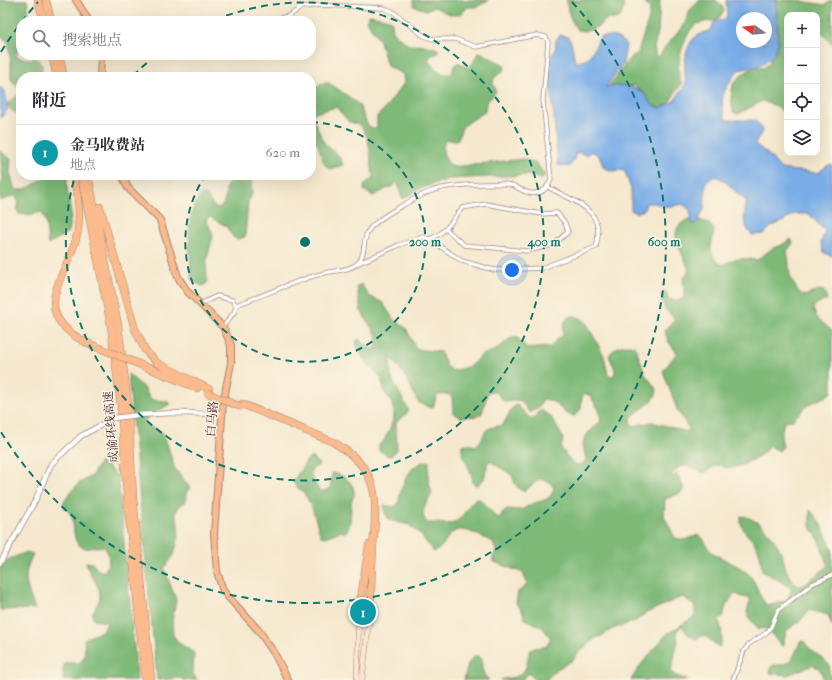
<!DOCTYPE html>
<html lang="zh">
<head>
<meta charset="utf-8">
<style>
  :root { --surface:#fff; --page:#f2f2f3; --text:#2b2b33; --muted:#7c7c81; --line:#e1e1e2; --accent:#b5179e }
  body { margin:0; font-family:"IM FELL French Canon","Noto Serif SC",serif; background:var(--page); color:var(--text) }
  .controls { position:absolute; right:12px; top:12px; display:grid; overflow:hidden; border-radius:8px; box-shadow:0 4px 16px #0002 }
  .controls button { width:36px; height:36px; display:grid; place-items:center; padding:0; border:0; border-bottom:1px solid var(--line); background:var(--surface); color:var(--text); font:20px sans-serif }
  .compass { position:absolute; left:736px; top:12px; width:36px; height:36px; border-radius:50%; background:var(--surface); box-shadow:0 4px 16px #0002; rotate:285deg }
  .you { position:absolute; left:512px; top:270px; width:14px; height:14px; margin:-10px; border:3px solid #fff; border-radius:50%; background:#1a73e8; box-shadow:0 0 0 6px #1a73e833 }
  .badge { display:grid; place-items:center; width:26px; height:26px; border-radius:50%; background:var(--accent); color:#fff; font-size:13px; font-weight:700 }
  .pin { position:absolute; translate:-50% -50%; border:2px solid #fff; box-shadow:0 1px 4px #0006 }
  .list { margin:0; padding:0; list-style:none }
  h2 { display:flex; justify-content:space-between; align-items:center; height:52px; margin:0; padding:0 16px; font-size:17px }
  h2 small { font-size:13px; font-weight:400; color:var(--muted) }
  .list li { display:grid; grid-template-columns:26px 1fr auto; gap:12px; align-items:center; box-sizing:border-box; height:56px; padding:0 16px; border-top:1px solid var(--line) }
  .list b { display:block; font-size:15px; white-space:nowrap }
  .list p { margin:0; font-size:13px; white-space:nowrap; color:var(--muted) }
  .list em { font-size:13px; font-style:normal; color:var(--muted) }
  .icon { flex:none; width:22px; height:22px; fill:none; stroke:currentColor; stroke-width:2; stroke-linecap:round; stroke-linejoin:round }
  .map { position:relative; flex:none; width:832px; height:680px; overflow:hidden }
  .search { position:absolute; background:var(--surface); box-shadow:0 4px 16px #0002; left:16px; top:16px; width:300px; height:44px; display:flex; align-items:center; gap:10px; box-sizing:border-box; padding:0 14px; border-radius:16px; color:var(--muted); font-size:15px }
  .panel { position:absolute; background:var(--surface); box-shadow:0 4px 16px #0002; left:16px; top:72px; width:300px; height:108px; border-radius:16px }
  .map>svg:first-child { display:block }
</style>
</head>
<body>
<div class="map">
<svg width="832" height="680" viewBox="0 0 832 680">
  <rect width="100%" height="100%" fill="#fcf5e5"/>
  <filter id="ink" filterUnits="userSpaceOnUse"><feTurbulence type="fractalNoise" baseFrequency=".025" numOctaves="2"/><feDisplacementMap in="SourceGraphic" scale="8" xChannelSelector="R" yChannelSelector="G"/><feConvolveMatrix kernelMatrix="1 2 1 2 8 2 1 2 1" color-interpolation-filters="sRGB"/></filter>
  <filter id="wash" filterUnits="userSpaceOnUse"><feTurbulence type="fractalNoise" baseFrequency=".012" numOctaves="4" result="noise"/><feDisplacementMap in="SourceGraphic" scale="16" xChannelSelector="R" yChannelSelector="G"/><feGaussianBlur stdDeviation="0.9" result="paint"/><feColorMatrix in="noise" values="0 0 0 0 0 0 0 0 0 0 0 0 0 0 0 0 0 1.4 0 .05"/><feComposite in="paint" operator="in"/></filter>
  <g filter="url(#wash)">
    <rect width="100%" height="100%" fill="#f5e8ce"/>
    <path fill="#7eb978" stroke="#646c52" d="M0,0H27L30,21L19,20L20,38L16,57L25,59L36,58L42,65L41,77H21V123L18,114L11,110L8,104L19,94L20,90L11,79V64L8,42L0,35Z
      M413,0H489L477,7H467C459,22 446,12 434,7L426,10L414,6Z
      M566,0H623L624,8L619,19H606C598,28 590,33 577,30L570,17Z
      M640,0H660L658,32L654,47L656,57L660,56L665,47L683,27L690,10L700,0H716L722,6L724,11L717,20C709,22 699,21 693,27C683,37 673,73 682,84L677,90L666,107L656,113L646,95L634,85L610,90L609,86L629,59L638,53L639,49L649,18L650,8Z
      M773,0H794L825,5L832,0V44L822,33L817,37V15H787V115L776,106L762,101L738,114L733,112L731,98L733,84C742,74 750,66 764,68C784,49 777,24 773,0Z
      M369,15L389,19L392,22L393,32L408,45L428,46L438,49V53L430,56L428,61C435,68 440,76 452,74L454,66L458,62L468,68C475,64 474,57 480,52L504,65L505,69L494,78L493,83L496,92L486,103L485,111L462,127L458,139L455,141L446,139C440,148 444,161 453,167L523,159L536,163L545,175L542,179L529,175L449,179L419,189L403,199C399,192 401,186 395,181L394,185L373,196L364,190L365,184L374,177C368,158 374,139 358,124L349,122L336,107L311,114L324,143L339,156L343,165L329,169C319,161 323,145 311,137V88C316,86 324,82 329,83C331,84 358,103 359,105C364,114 364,124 373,129L377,127V116L384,110L404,83L403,74L387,66L380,41L366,20Z
      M0,151L11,159L10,173L15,190C29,192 42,177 51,175C56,174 62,175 67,175V188L71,214L70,227L68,232L48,245L46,222L42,212L28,215L19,214L17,209L19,203L15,195L0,201V184L3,178Z
      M237,175H254L251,184L252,194L248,202L245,237L237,239L233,237L226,226L210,217L206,219L213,235L206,263L207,283L203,286L194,282L191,279C192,249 182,220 201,195H206L214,207L218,208L223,205L226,195V186Z
      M690,219C700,220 709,221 714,230C713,245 705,251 720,264C726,265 728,262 733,260C741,258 750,259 757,260L773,248L782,245L791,239L793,243L787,251C791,268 786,272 796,288C799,292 800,294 805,296L819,290L824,291L827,300L816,304L813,308L816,317L832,331V393H829L827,396L809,404L793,420L784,421L781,436L783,447L779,451L768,445C767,455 740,467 730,468C725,469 722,465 718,465C712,466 708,471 704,473L688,466L679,467L672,474V478L676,474L679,477L684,489L681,493L665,499L664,516L675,538L685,540L698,535C706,538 705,547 712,552C722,560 743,566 751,577C758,587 759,598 768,606L787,600L791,591L790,587L762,571C761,564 761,555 758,549C753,538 738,530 741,516C758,518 773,535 780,550C786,564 784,575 798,586H803L828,566L818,538L810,526V510L819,521L832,548V626L828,615L809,610L801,620L786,631L783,647L767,629L758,628L748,617L747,612L751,598L742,597L734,593L725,608L723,618L718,619C722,628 724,639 719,647L704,635L696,639L688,634L682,626L676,632L678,640L671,671L674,675L688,680H631L640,666L666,635L695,616V607L684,597L679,598L646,613L636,621L612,629L601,636L595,638L578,653L573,660L557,669L546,680H535L529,673L522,680H501C507,678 517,678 522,673C534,661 519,646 546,647L551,638L542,627L525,619L522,610L516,603L518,592L525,587L527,583L523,573L492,561L496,550L492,541C480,538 461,521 449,536C445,542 441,549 434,552L419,533L409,525L389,520L384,510V505L394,507L398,504C401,488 408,462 429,461L428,479L432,493C427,505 418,510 427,523C434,522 440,524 446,524C463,524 465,507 476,498L481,500L497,518L501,517L502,513L507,509C511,509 515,510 520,510C524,509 527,506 532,504C542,500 550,502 554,488L549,481L539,479L525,491C516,490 515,483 512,475L492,462L488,461L484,479L476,486L473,483C473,469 460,458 462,445L467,444L476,446C490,432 477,430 503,425L512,408L517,405L531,419L536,417L537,413L541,410L551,417L561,434L563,439L561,448L572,463L577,465L583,464L586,460L583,445L585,436L601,421L599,410L590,395L585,394L582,396L581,409L575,416C561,416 559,400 544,399L537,409L529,412C516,393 520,403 504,401C498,396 498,390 488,392L482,413L478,416L461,417L453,413L452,398L449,394L437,395L433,407L430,408L418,402L404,374L390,357L391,377L409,411L396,423L397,450L391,456L387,455L379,450V445L383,442L390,429L394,416V411L391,401L385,393L381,378L363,359L356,343L358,339L373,350L377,347V336L361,311L357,287L361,284L369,296L383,303L393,319L406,328L416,349L440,352L445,361V365L453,371L470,366L482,355L496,350L512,337H517L527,349L551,347L558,338L563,336C562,319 570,309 586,322L604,356L608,375L612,376L615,373V369L609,356C613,347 626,343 635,346L645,374L657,390C655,407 634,408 630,422L633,426L652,422L684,431H690L677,409L663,371L677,353L668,341L665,331L675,319L665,309L661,296L665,291L669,300H679L684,298L683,278L687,275L689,270C683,251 662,229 690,219Z
      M128,374L145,389L149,398L153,400L167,401L170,404L150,415L144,422C150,429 159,428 164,435L175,469L190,488L186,493V502L181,504L175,513C182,532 178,553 164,568L176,600L172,621L173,635L179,643L194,653L193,673L197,680H183L181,678L157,680Z
      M309,458H313L319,465L312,469L310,474L320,492L330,489L332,473C342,474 356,483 354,495C353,498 351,501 351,504C350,513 352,526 345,533L341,531L325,537L321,536C316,523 314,508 305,495C302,490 295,487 293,481Z
      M100,462L108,467L118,477L137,680H63V668L65,663H80L85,655L84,639C93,634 104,634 107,622L95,620L92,615C94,609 97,606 99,601C104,587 88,575 86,562L92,563L98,570L104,572C110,563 110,557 105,547C96,545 88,550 84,548C71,543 75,527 72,517C70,512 66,510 63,505L65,499L78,484L92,476Z
      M27,552L33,554C21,577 27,587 35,609L0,610V567L7,560Z
      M800,641H804C810,652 822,656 830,666L829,671L832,680H824L820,669L813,665L787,675L770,673V668L773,665C790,667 796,655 800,641Z
      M474,656H479L482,660C481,668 483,675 489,680H464L468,664Z"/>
    <path fill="#7aade7" stroke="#626689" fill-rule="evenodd" d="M726,0H776L778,42L774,55L759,66L738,70C725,89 717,97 726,120H755L760,126L762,131L755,144L768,154L781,169L818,173L828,165H832V256L824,253L821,243L825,231L809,214H794L782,222L772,226L764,234L752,235C741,222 744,216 747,201C734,194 728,179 714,176L706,183L704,209L697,223L692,224L690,210L683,204L667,207L655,203H646L644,210L636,213L631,210V189L624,169L614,171L604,168L599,156L592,151L587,155L576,152L574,160L569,167L558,165L551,86L548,83L550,58L555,51L556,40L560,35L569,37L572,45L575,62C590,63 594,48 600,37C612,35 618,36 626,45L623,63L606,87C629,84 639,84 652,105L661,108L674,101L686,84C684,69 683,51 694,38C697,35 706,32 711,30L714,22L727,18ZM742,18H766V42H742Z
      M0,87L5,91L8,109L1,118Z"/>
  </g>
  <g filter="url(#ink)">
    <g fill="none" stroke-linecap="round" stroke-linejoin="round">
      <defs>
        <path id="minor" d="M429,239C445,234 452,221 462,208L486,204L542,214L557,213L565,223L568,232L553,245L527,251L464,245L446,229
          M359,263L399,245L423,237L429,239L462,261L494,270L542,268L596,247C607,209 574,202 548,187
          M200,304L217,296L232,300L236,305L235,311L223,327
          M236,305C265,295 294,281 324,273C334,271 352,270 359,262C365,255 363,242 367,233C372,220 418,196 432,191C444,185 498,182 511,185C519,187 526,195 536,193C544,193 548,186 551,180L543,100L548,42L546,37L537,35L476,47L455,39H433L424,36L392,11L383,8L322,5L302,7L289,16L266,21
          M733,680L744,651L749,644L766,633L771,627L778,610L812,584L832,575"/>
        <path id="tertiary" d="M138,415L173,413L223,414
          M0,563L35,501L51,464L81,436L114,418"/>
        <path id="secondary" d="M357,680L359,611
          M362,680L370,612"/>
        <path id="primary" d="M76,0L89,21
          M100,77L101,55
          M122,175L128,188L160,220L178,277L187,291L223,327L231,345V363L223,403L214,534L217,571L223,591L259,631L274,653L288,680"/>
        <path id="motorway" d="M38,0L44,21
          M46,0L51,21
          M52,55L57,77
          M59,55L64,77
          M73,175C78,196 82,217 76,239C65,280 28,312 85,342
          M81,175L111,326L121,406L127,496L145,680
          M88,175L118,325L128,405L133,496L151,680
          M100,207L135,329L145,350L157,363L209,389
          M151,369L197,388
          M242,404L333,442C381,470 377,497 373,547C372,569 371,590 370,612
          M359,611L369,545"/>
      </defs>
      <use href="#minor" stroke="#a0847c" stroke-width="5"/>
      <use href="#tertiary" stroke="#a0847c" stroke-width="6"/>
      <use href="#secondary" stroke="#a0847c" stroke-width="6"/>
      <use href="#primary" stroke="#a0847c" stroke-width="8"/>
      <use href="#motorway" stroke="#a0847c" stroke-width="8"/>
      <use href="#minor" stroke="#fff" stroke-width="3.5"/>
      <use href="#tertiary" stroke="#fff" stroke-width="4.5"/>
      <use href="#secondary" stroke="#fde4d1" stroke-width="5"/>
      <use href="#primary" stroke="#fbbb8c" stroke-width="6"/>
      <use href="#motorway" stroke="#fbbb8c" stroke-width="7"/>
      <defs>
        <path id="tertiary-bridge" d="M114,418L138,415"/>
        <path id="motorway-bridge" d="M85,342L151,369
          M207,393L241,407"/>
      </defs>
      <use href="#tertiary-bridge" stroke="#a0847c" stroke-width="6" stroke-linecap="butt"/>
      <use href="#motorway-bridge" stroke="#a0847c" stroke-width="8" stroke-linecap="butt"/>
      <use href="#tertiary-bridge" stroke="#fff" stroke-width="4.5"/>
      <use href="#motorway-bridge" stroke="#fbbb8c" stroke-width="7"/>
    </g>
  </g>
  <g fill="none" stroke="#0f766e" stroke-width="2" stroke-dasharray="7 5">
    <path d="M311 122A120 120 0 1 1 205 176"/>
    <path d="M133 76A239 239 0 0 1 155 56M215 20A239 239 0 1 1 75 176"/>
    <path d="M1 52A359 359 0 0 1 38 2M572 2A359 359 0 1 1 1 432"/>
  </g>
  <g text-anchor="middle" stroke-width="3" stroke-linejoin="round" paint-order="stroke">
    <g font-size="12" fill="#4a1f2b" stroke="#fcf5e5">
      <text transform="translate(212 419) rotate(-85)" y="4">白马路</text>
      <text transform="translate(111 427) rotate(-95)" y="4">成渝环线高速</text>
    </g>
  </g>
  <circle cx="305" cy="242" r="6" fill="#0f766e" stroke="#fcf5e5" stroke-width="2"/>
  <g font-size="12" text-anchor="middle" font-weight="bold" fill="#0f766e" stroke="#fcf5e5" stroke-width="3" stroke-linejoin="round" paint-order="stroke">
    <text x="425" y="246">200 m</text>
    <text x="544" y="246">400 m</text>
    <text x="664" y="246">600 m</text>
  </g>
</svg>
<div class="controls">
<button>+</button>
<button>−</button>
<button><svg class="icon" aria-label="locate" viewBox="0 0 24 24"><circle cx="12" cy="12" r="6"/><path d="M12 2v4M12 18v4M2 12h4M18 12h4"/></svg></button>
<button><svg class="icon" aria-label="layers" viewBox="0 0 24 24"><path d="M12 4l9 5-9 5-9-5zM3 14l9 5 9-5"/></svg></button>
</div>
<svg class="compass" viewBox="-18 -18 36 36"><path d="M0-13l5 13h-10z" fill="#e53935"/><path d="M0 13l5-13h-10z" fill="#7c7c81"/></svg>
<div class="you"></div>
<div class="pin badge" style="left:363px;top:612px;background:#0f9aa8">1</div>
<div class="search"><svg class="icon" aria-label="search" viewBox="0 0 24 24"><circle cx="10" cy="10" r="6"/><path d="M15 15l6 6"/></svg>搜索地点</div>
<section class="panel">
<h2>附近<small></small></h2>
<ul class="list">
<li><span class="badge" style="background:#0f9aa8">1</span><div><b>金马收费站</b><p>地点</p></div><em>620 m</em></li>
</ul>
</section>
</div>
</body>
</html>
